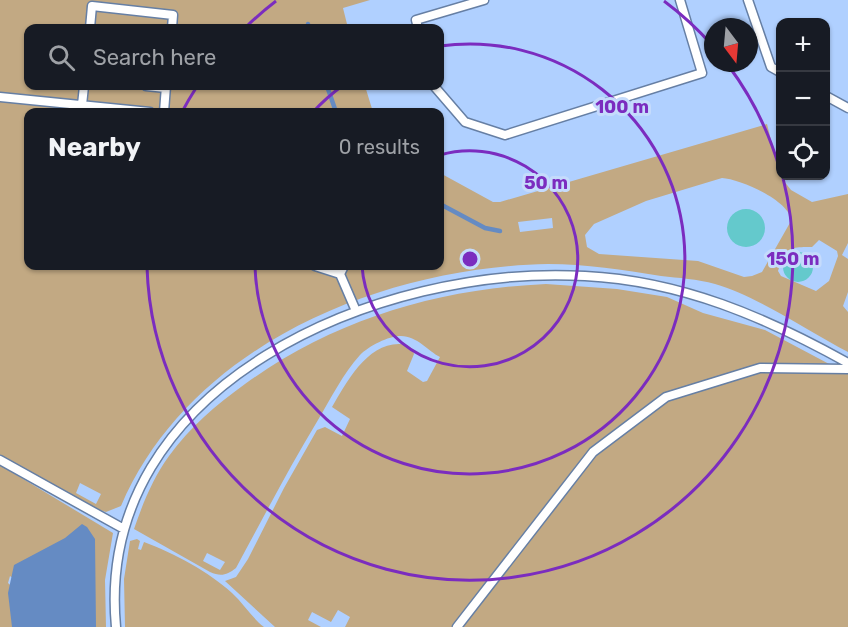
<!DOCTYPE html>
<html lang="en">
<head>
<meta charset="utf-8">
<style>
  :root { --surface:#171b24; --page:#20242c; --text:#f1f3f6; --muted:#9ea1a6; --line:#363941 }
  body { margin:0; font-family:Rubik,sans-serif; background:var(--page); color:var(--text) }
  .controls { position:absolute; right:18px; top:18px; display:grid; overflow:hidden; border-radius:12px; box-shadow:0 2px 4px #0004 }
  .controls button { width:54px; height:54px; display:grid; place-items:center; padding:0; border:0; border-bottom:2px solid var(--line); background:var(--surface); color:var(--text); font:30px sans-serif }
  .compass { position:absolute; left:704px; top:18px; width:54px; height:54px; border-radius:50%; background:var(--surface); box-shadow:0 2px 4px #0004; rotate:164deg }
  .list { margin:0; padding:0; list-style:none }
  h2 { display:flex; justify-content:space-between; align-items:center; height:78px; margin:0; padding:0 24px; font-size:26px }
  h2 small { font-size:20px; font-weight:400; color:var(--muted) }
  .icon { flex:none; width:33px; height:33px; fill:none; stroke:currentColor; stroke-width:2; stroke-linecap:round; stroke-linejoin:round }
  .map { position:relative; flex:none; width:848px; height:627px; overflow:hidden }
  .search { position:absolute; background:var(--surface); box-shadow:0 2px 4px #0004; left:24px; top:24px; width:420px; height:66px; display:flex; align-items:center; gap:15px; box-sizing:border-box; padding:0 21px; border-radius:12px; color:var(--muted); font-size:22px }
  .panel { position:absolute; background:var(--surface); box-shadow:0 2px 4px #0004; left:24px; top:108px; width:420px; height:162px; border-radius:12px }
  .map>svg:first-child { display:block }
</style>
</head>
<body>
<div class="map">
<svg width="848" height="627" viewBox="0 0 848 627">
  <rect width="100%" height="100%" fill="#c5dbfc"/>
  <path fill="#b0d0ff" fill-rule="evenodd" d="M0,0H848V627H0ZM780,22H826V176H780ZM713,27H749V63H713ZM28,28H440V86H28ZM28,112H440V266H28Z"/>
  <path fill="#c2a983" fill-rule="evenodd" d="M0,0H370L343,8L348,28H28V86H365L373,112H28V266H440V173L493,202H500L767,124L780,176L791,190L812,202L848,194V243L842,255L848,259V292L843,306L848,312V352C810,332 755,295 715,284C697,279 679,278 661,276C623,270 586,264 548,264C382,267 190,345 121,506L106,512L93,508L0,455ZM722,178C740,179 791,201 791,221L762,272L752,276L744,277L698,261L599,254L587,247L585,235L594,224L646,201ZM552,218L553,228L520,232L518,222ZM819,240L837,251L838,256L829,281L816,291L781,276L778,271C786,247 789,247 812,247ZM80,483L101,494L96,504L76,493Z
    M546,284L617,289L667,297L703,313L765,330L848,374V627H345L350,617L338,610L331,622L312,612L308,620L321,627H275L225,581L236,577L248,559L284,488L317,430L325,427L342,436L350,419L332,407C346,383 367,343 400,344C408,344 412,347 414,354L407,371L423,382L427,381L440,357C428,351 417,336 401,336C388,336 369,346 360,355C343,374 331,398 318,420C289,468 263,518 236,568C227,575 221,577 210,572L134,529C143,503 153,478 169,456C190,427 216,405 245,384C334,320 436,289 546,284ZM207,553L225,562L220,570L203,561Z
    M0,465L113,533L105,580L106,627H75L10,576L8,583L55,627H0Z
    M137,539L140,541L138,549L141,550L144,542C174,553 209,572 232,593C244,604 252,618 264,627H125L124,579L130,541Z"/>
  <path fill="#658bc3" d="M82,524L87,527L95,539L96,627H12L8,593L14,565L65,538Z"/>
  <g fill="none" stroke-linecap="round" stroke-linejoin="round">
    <path stroke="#658bc3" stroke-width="4.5" d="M308,24L309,28
      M327,86L336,112
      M440,204L485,228L500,231"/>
  </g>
  <path fill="#64c9cc" d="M727 228a19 19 0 1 1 38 0a19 19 0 1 1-38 0Z
    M783 267a15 15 0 1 1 30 0a15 15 0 1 1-30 0Z"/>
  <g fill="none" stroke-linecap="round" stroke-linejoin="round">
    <defs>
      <path id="lane" d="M748,0L771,67L780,72
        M90,28L92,6L173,15L172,28
        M418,28L416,20L484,0
        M146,86L166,88
        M434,86L465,122L505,135L702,73L680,0
        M826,96L848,108
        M0,97L150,112
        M82,105L84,86
        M164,112L166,86
        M315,266L340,274
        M344,266L340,274L356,311
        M0,460L124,529
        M116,627C93,383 382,264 585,276C682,281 765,317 848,363
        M457,627L593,452L666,397L760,368L848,369"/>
    </defs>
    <use href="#lane" stroke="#667fa4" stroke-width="11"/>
    <use href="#lane" stroke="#fff" stroke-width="8"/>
  </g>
  <g fill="none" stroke="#7b2cbf" stroke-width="3">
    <path d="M440 155A108 108 0 1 1 362 266"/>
    <path d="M313 112A215 215 0 0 1 342 86M440 46A215 215 0 1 1 255 267"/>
    <path d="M182 112A323 323 0 0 1 196 88M246 27A323 323 0 0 1 276 1M664 1A323 323 0 0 1 712 45M728 65A323 323 0 0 1 780 170M783 178A323 323 0 1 1 147 267"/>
  </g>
  <circle cx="470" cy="259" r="9" fill="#7b2cbf" stroke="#c5dbfc" stroke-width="3"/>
  <g font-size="18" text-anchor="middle" font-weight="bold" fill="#7b2cbf" stroke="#c5dbfc" stroke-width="6" stroke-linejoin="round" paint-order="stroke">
    <text x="622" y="113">100 m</text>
    <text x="546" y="189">50 m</text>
    <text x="793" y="265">150 m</text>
  </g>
</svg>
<div class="controls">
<button>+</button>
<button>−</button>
<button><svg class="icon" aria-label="locate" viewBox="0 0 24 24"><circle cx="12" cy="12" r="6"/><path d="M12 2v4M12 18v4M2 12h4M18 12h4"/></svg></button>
</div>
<svg class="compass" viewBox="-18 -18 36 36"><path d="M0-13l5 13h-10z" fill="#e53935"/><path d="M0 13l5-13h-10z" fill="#9ea1a6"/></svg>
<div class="search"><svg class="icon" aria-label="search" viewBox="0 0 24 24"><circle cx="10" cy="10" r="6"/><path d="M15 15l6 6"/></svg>Search here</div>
<section class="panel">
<h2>Nearby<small>0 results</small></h2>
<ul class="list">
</ul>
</section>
</div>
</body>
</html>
